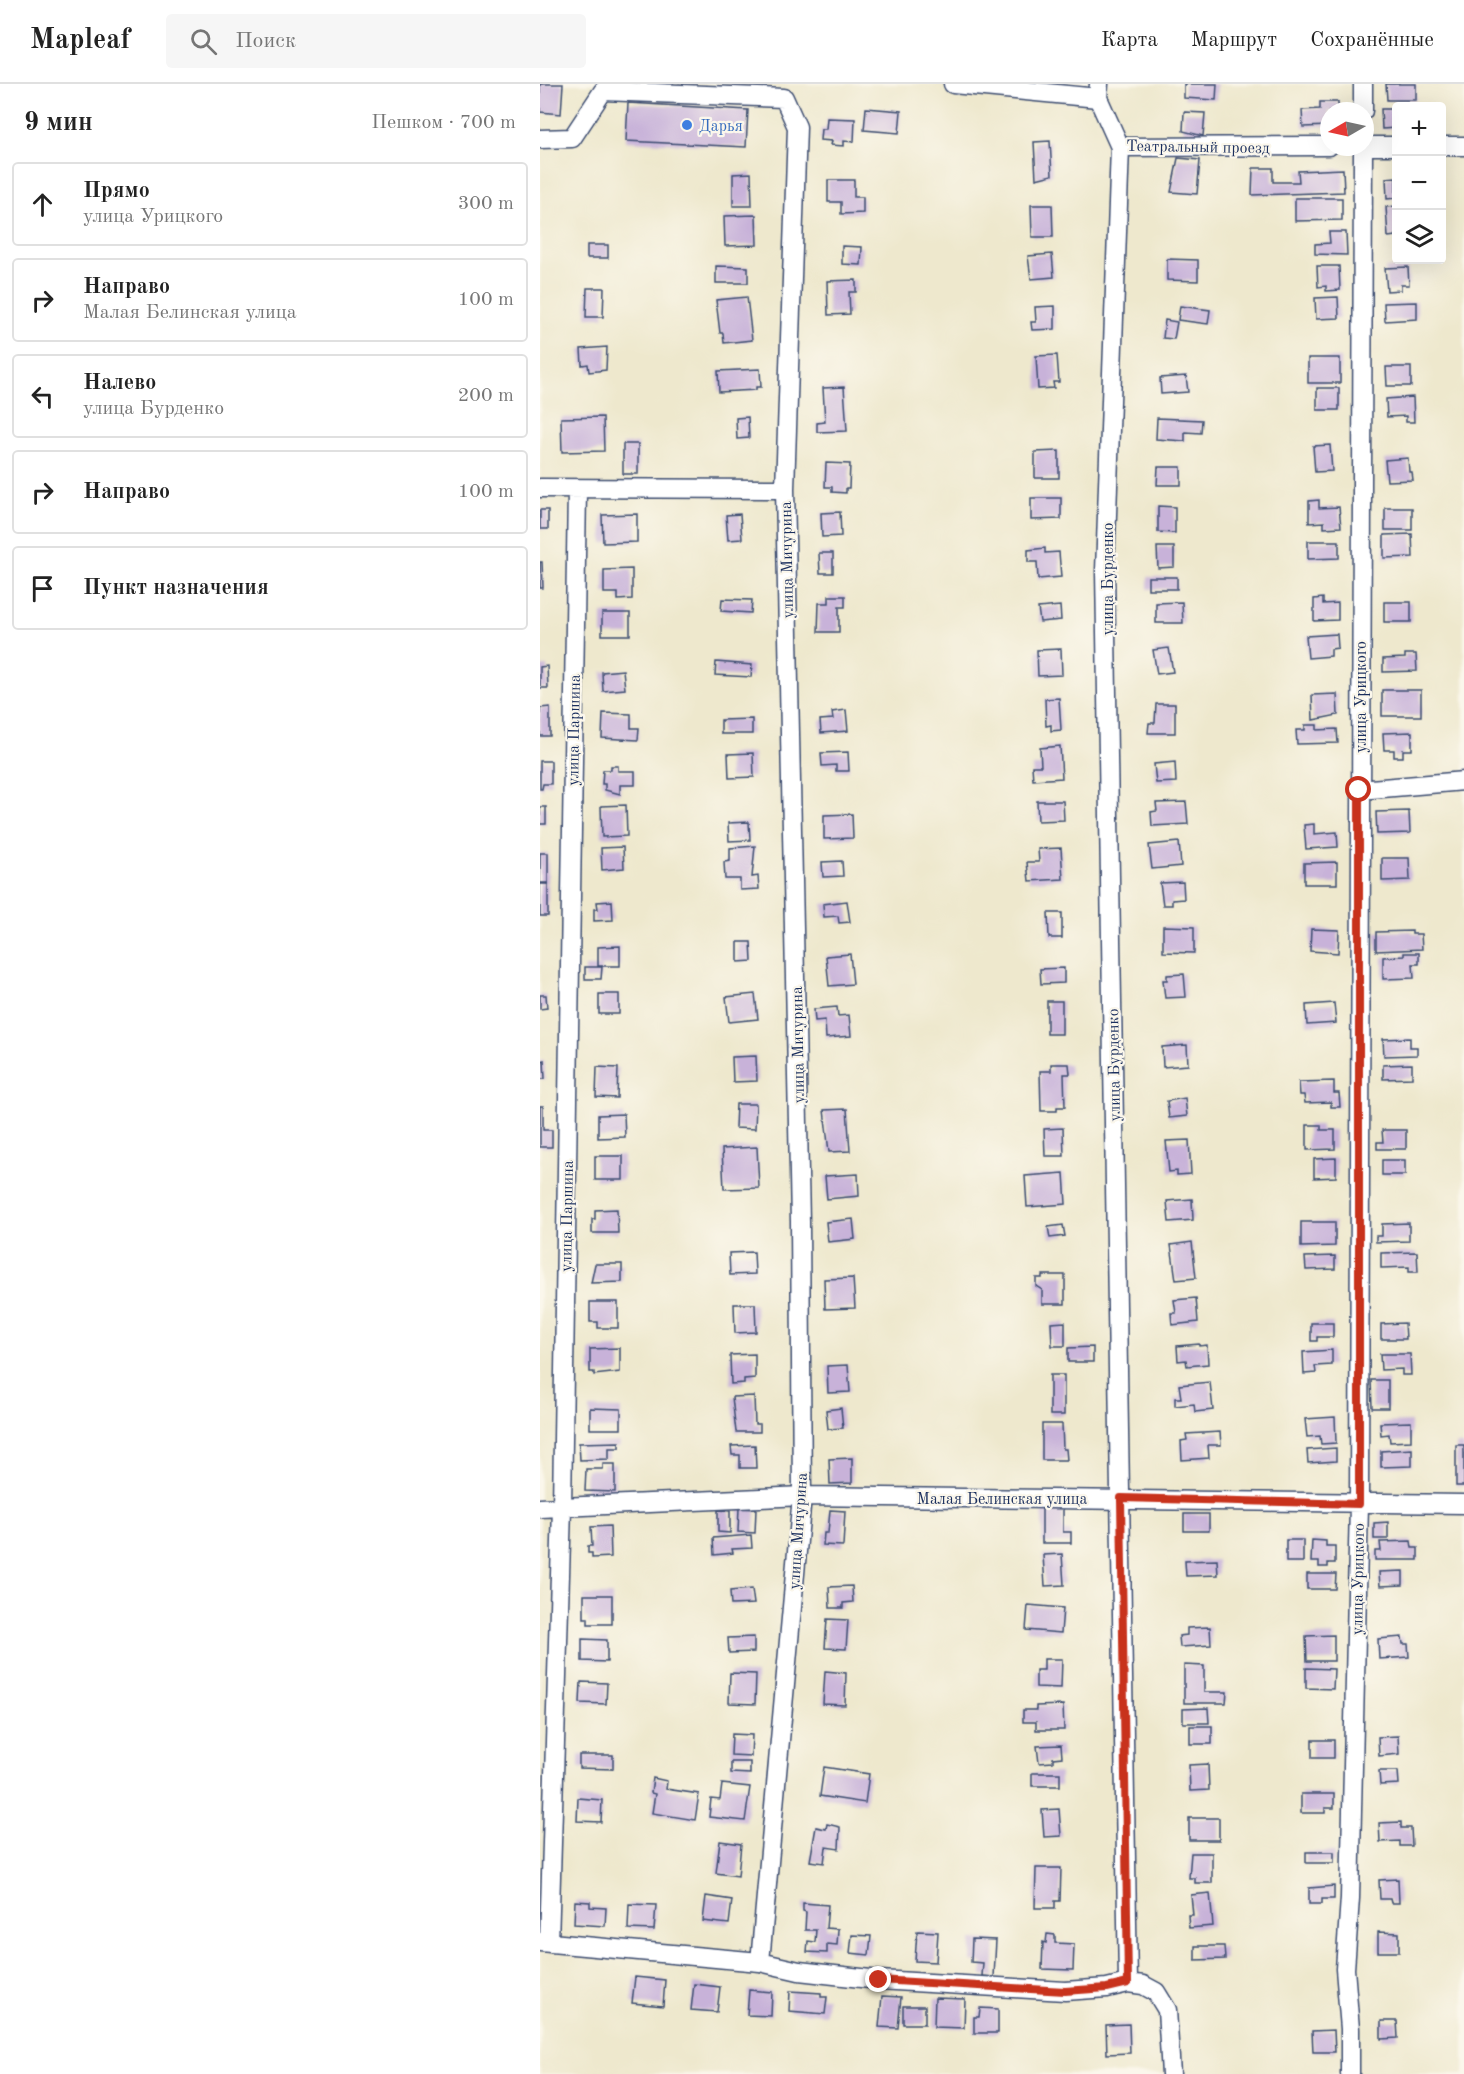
<!DOCTYPE html>
<html lang="ru">
<head>
<meta charset="utf-8">
<style>
  :root { --surface:#fff; --page:#f6f6f6; --text:#222; --muted:#767676; --line:#e0e0e0 }
  body { margin:0; font-family:"Old Standard TT",serif; background:var(--page); color:var(--text) }
  .controls { position:absolute; right:18px; top:18px; display:grid; overflow:hidden; border-radius:6px; box-shadow:0 6px 24px #0002 }
  .controls button { width:54px; height:54px; display:grid; place-items:center; padding:0; border:0; border-bottom:2px solid var(--line); background:var(--surface); color:var(--text); font:30px sans-serif }
  .compass { position:absolute; left:780px; top:18px; width:54px; height:54px; border-radius:50%; background:var(--surface); box-shadow:0 6px 24px #0002; rotate:261deg }
  .stop { position:absolute; width:18px; height:18px; margin:-14px; border:4px solid #c8321e; border-radius:50%; background:#fff }
  .stop.end { background:#c8321e; border-color:#fff; box-shadow:0 2px 6px #0008 }
  .list { margin:0; padding:0; list-style:none }
  h2 { display:flex; justify-content:space-between; align-items:center; height:78px; margin:0; padding:0 24px; font-size:26px }
  h2 small { font-size:20px; font-weight:400; color:var(--muted) }
  .list li { display:grid; grid-template-columns:39px 1fr auto; gap:18px; align-items:center; box-sizing:border-box; height:84px; margin:0 12px 12px; padding:0 12px; border:2px solid var(--line); border-radius:6px }
  .list b { display:block; font-size:22px; white-space:nowrap }
  .list p { margin:0; font-size:20px; white-space:nowrap; color:var(--muted) }
  .list em { font-size:20px; font-style:normal; color:var(--muted) }
  .icon { flex:none; width:33px; height:33px; fill:none; stroke:currentColor; stroke-width:2; stroke-linecap:round; stroke-linejoin:round }
  .map { position:relative; flex:none; width:924px; height:1990px; overflow:hidden }
  header { display:flex; align-items:center; gap:36px; box-sizing:border-box; height:84px; padding:0 30px; background:var(--surface); border-bottom:2px solid var(--line) }
  header strong { font-size:28px }
  nav { display:flex; gap:33px; margin-inline-start:auto; font-size:21px }
  .search { width:420px; height:54px; background:var(--page); display:flex; align-items:center; gap:15px; box-sizing:border-box; padding:0 21px; border-radius:6px; color:var(--muted); font-size:22px }
  main { display:flex }
  aside { flex:1; background:var(--surface) }
  .map>svg:first-child { display:block }
</style>
</head>
<body>
<header>
<strong>Mapleaf</strong>
<div class="search"><svg class="icon" aria-label="search" viewBox="0 0 24 24"><circle cx="10" cy="10" r="6"/><path d="M15 15l6 6"/></svg>Поиск</div>
<nav><a>Карта</a><a>Маршрут</a><a>Сохранённые</a></nav>
</header>
<main>
<aside>
<h2>9 мин<small>Пешком · 700 m</small></h2>
<ul class="list">
<li><svg class="icon" aria-label="ahead" viewBox="0 0 24 24"><path d="M12 20V5M6 11l6-6 6 6"/></svg><div><b>Прямо</b><p>улица Урицкого</p></div><em>300 m</em></li>
<li><svg class="icon" aria-label="right" viewBox="0 0 24 24"><path d="M7 20v-9h11M14 6l5 5-5 5"/></svg><div><b>Направо</b><p>Малая Белинская улица</p></div><em>100 m</em></li>
<li><svg class="icon" aria-label="left" viewBox="0 0 24 24"><path d="M17 20v-9H6M10 6l-5 5 5 5"/></svg><div><b>Налево</b><p>улица Бурденко</p></div><em>200 m</em></li>
<li><svg class="icon" aria-label="right" viewBox="0 0 24 24"><path d="M7 20v-9h11M14 6l5 5-5 5"/></svg><div><b>Направо</b></div><em>100 m</em></li>
<li><svg class="icon" aria-label="arrive" viewBox="0 0 24 24"><path d="M6 21V4h12l-3 4 3 4H6"/></svg><div><b>Пункт назначения</b></div></li>
</ul>
</aside>
<div class="map">
<svg width="924" height="1990" viewBox="0 0 924 1990">
  <rect width="100%" height="100%" fill="#fbf7ec"/>
  <filter id="ink" filterUnits="userSpaceOnUse"><feTurbulence type="fractalNoise" baseFrequency=".0167" numOctaves="2"/><feDisplacementMap in="SourceGraphic" scale="12" xChannelSelector="R" yChannelSelector="G"/><feConvolveMatrix kernelMatrix="1 2 1 2 8 2 1 2 1" color-interpolation-filters="sRGB"/></filter>
  <filter id="wash" filterUnits="userSpaceOnUse"><feTurbulence type="fractalNoise" baseFrequency=".008" numOctaves="4" result="noise"/><feDisplacementMap in="SourceGraphic" scale="24" xChannelSelector="R" yChannelSelector="G"/><feGaussianBlur stdDeviation="1.35" result="paint"/><feColorMatrix in="noise" values="0 0 0 0 0 0 0 0 0 0 0 0 0 0 0 0 0 1.4 0 .05"/><feComposite in="paint" operator="in"/></filter>
  <g filter="url(#wash)">
    <rect width="100%" height="100%" fill="#eee8cd"/>
    <g id="blocks">
      <path fill="#c8b2d9" d="M0,0H23L21,30L0,28Z
        M644,0H677L676,16L644,14Z
        M846,0H876V16H847Z
        M780,18H798V27H789V42L763,43L762,26L780,25Z
        M88,19L208,26L206,63L86,57Z
        M326,24L361,27L359,49L324,46Z
        M841,25H856V44L842,45Z
        M644,28L665,29L663,52L643,47Z
        M287,34L315,35L314,58L304,57V62L291,61L292,57L280,56L281,45H286Z
        M510,57L512,91L496,95L494,58Z
        M638,74L660,76L657,110L631,108Z
        M713,84H733V98H759L758,87L803,85L804,108L712,111Z
        M211,89L212,122H193V90Z
        M856,93V114L847,115L846,94Z
        M288,96H314V113H323V129L301,130V118H288Z
        M755,114H802V136L755,137Z
        M491,121H512L513,153H492Z
        M856,122V152L848,153L846,123Z
        M216,131L217,161L185,162L184,132Z
        M789,148H806L807,171L775,170V160L790,159Z
        M47,161H68V174H47Z
        M302,162L322,163L321,181L302,180Z
        M512,170L514,193L491,195L488,172Z
        M627,175L658,176V197L627,196Z
        M176,182L208,183V199H176Z
        M777,182H799L800,206L786,207V202L778,203Z
        M868,183L869,201H861V206L847,207L845,184Z
        M316,196V208H309L310,230L288,231L287,197Z
        M47,204H64L63,233H46Z
        M207,213L212,256L184,259L183,249H180L176,216Z
        M798,213L799,234L776,235L775,214Z
        M877,218V235L845,237L844,219Z
        M515,222V245L492,246L491,238H496L495,223Z
        M640,222L670,226L668,240L638,236Z
        M625,236L637,238L634,255L623,254Z
        M67,263L66,286L49,288L48,280L42,281L41,265Z
        M517,271L519,298H513L514,304L498,305L496,272Z
        M768,274H800V299H768Z
        M846,283H871V302H847Z
        M220,285L221,303H216V306L179,308L178,287Z
        M646,292L648,308L621,310L620,294Z
        M304,303L307,347L277,348V339L285,338L283,304Z
        M777,304H799V326H777Z
        M873,313L874,338H866V332L847,333L846,315Z
        M63,333L64,367L22,368L21,334Z
        M208,333L209,354L197,355L196,334Z
        M617,334L662,336L661,349L645,348V357L616,355Z
        M83,360H98V390H83Z
        M790,361L792,387L775,388L773,362Z
        M519,367V394H495V368Z
        M868,374L869,388H872L873,396L847,397L845,376Z
        M286,379L310,380L309,404H306V409L292,408V403H285Z
        M618,383H641V401H617Z
        M491,414H521V435L491,436Z
        M779,416V424L799,423L801,443L784,444V438L769,439V417Z
        M618,422L635,423V449L618,448Z
        M845,424H872V446H845Z
        M0,426H8V445H0Z
        M300,428L301,452L282,453L281,429Z
        M97,430V458L63,459L62,431Z
        M200,430L202,455L188,456L186,431Z
        M872,450L873,473L844,474V451Z
        M768,457H799V474L768,475Z
        M617,463H634V483L618,484Z
        M505,464V469L519,468L521,493L498,495L497,478H488V466Z
        M279,469H293V489H280Z
        M0,478H2L3,504H0Z
        M92,485V515L78,516V509H64V486Z
        M608,493H637V505H608Z
        M289,512H305V523H299V548H278L279,519H289Z
        M783,514V520L798,519V536L774,537V515Z
        M182,515L212,516L211,529L181,527Z
        M642,518L643,539H616V519Z
        M844,518H871V538H844Z
        M520,522L521,536L500,538L498,524Z
        M62,529H90V551H62Z
        M797,550L798,564L791,565V572L768,574L766,552Z
        M629,564L633,588L617,590L613,566Z
        M521,565L522,591L498,592L497,566Z
        M865,570H876L877,587L843,588V575L865,574Z
        M176,578L212,581L211,593L175,591Z
        M7,582L8,604H0V583Z
        M83,586L85,605L63,607L62,588Z
        M842,606H881V632H842Z
        M797,610L798,631L773,636L772,611Z
        M519,614L521,646L511,647V641L506,642L505,615Z
        M616,620H635V649H608L609,639H615Z
        M10,623V652H0V624Z
        M306,626L308,647L281,649L280,636L293,635L292,628Z
        M63,629L91,630V644H99L98,656L62,654Z
        M212,635V650H181V636Z
        M765,641H777V646L797,645L798,659L757,660L756,646H765Z
        M872,648V666H863V673H854V666H844L843,649Z
        M520,662L522,694L493,696L492,682H501L500,664Z
        M308,668L309,687H296V681L282,682L281,669Z
        M213,669L214,693L189,694L188,670Z
        M0,677H11V700H3L2,705H0Z
        M635,678L636,698L616,699L614,680Z
        M71,682H78V687H95V701H80V710L65,706V700H62L63,686H71Z
        M497,717H523L524,736L498,737Z
        M646,718L648,740L612,742L611,728L617,727L616,719Z
        M86,721L87,752L62,753L61,722Z
        M0,723H6V740H0Z
        M869,727L870,749L837,750L836,728Z
        M312,730L313,754L284,755V731Z
        M209,738L210,756L189,757L188,739Z
        M774,740V750L797,748L798,763L766,765L764,741Z
        M639,758L641,782L612,785L609,761Z
        M215,762L212,793L218,792L219,805L200,806V795H185L184,778L190,777V764Z
        M83,763L84,784L62,786L61,764Z
        M521,764L523,795L489,797L487,778H499L498,765Z
        M0,769H8V799H0Z
        M842,774H869L870,796L842,797Z
        M302,777L303,792L283,793L282,778Z
        M797,778V800H764V779Z
        M643,798L644,815L632,816V821H623L620,799Z
        M0,800H8V832H0Z
        M72,817L73,836L54,837V825H58L57,818Z
        M307,817L310,838L299,839L298,832L284,833L283,820Z
        M508,829H522V854H509Z
        M623,842L654,843V869L623,868Z
        M771,845L799,846L798,869L770,867Z
        M872,847V850H881L882,865L836,867V848Z
        M198,858H211L212,877L198,878Z
        M80,862V882H58V863Z
        M864,869H879V880H873L874,894L843,895V873L864,872Z
        M310,870L313,900L289,902L286,872Z
        M45,883H62L61,895H45Z
        M524,884V899L501,900L500,885Z
        M644,890L646,913L625,914L623,896H627V891Z
        M59,910H79V930H59Z
        M215,910L218,935L189,938L186,913Z
        M0,911H6L7,924L0,925Z
        M507,917H522V950H507Z
        M794,919L796,939L767,941L766,921Z
        M297,923L298,932L309,931L311,952L286,954L285,936L275,937L274,925Z
        M870,954V963H877V971L844,972L843,955Z
        M647,961L648,981L623,983L622,963Z
        M216,972L217,997L193,998L192,973Z
        M4,976L5,995H0V977Z
        M511,980H529L530,990H524L525,1023H517V1027H501L500,987H511Z
        M872,980V994L843,995V981Z
        M57,983L78,984L77,1014L56,1013Z
        M794,997V1009H799L800,1023H791V1018L765,1019L764,1011H760L759,998Z
        M645,1014L647,1032L629,1034L627,1017Z
        M196,1020H216L215,1045L195,1044Z
        M0,1022H3V1046H12V1063H0Z
        M307,1025L310,1067L289,1068L284,1026Z
        M84,1030L85,1053L58,1054V1031Z
        M767,1041H781V1046H795V1065L767,1066Z
        M523,1044L524,1072H505L504,1045Z
        M842,1046H866V1065H837V1058H843Z
        M649,1056L651,1090L637,1091V1087L629,1088L626,1057Z
        M217,1063L219,1104L184,1105L182,1065Z
        M55,1072H83V1096H55Z
        M796,1074V1093L774,1094V1075Z
        M842,1076H865V1091H842Z
        M524,1089L526,1120L487,1123L485,1092Z
        M318,1090L319,1112L287,1115L285,1092Z
        M652,1115L653,1136L629,1138L627,1117Z
        M77,1125L78,1149H52V1135H55V1126Z
        M313,1135L315,1155L288,1158L286,1138Z
        M761,1138H795V1162L761,1163Z
        M869,1139V1157L836,1158V1152H842V1140Z
        M523,1141L525,1152L510,1154L508,1143Z
        M652,1158L656,1194L636,1196L631,1161Z
        M214,1168L215,1190L190,1191L189,1169Z
        M877,1168L878,1188H869V1183L841,1184V1169Z
        M795,1172V1185L766,1186L765,1173Z
        M55,1180H82V1198L51,1199Z
        M502,1191H525V1220H502V1206L496,1202V1194H502Z
        M313,1194L315,1224L285,1225L284,1195Z
        M656,1214L658,1238L632,1241L631,1229H636L634,1216Z
        M50,1218H78V1244H58V1238H50Z
        M194,1220H215L216,1248L195,1249Z
        M525,1238V1262H512L511,1239Z
        M771,1239H793V1253H777V1257H771Z
        M865,1239L866,1255H841V1240Z
        M659,1260V1262L667,1261L668,1280L647,1282L646,1276L638,1277L637,1262Z
        M553,1263V1278H528V1264Z
        M80,1264V1288L54,1291V1288H50V1265Z
        M792,1266V1281L775,1282L776,1289L764,1290L763,1268Z
        M215,1270V1294L204,1295V1299L191,1300L190,1271Z
        M840,1270H870L871,1291H862V1285L841,1286Z
        M308,1281L310,1308L288,1309L287,1282Z
        M510,1291H524V1331H510Z
        M831,1296H848V1324H832Z
        M670,1298L673,1326L655,1328L654,1320L635,1322V1314H641L639,1301Z
        M214,1312L215,1340H220V1348H196L192,1313Z
        M50,1324L81,1325V1345H50Z
        M301,1324L303,1344L288,1345L286,1326Z
        M795,1333L796,1359L781,1360L780,1352L767,1353L765,1335Z
        M871,1338V1357L850,1358L849,1350L841,1351L840,1339Z
        M502,1340H522L523,1365H526L527,1376H502Z
        M680,1348L681,1361H668L669,1374L642,1376L641,1357L647,1356L646,1350Z
        M79,1358V1364H69V1375L40,1376L39,1359Z
        M215,1361L216,1384H200V1371H192L191,1362Z
        M916,1361H924V1402H916Z
        M796,1364V1377L768,1379L767,1366Z
        M872,1365V1382L841,1383V1367Z
        M312,1374V1399L290,1400L289,1375Z
        M63,1380H75V1408L45,1407L46,1385H63Z
        M199,1424L216,1425L215,1449L198,1448Z
        M502,1424H523V1448H531V1459H502Z
        M178,1426L190,1427V1449L178,1448Z
        M290,1426L305,1427L303,1462L283,1461L284,1449H288Z
        M644,1430H669V1447H644Z
        M848,1438V1455H834V1439Z
        M70,1442L71,1473L52,1474V1469H48V1462H52L51,1443Z
        M211,1451L212,1464L192,1465L193,1469L174,1471L173,1454Z
        M746,1456H763V1478H746Z
        M772,1456L786,1457V1462H795V1479H788V1483H779V1478H771Z
        M871,1457L872,1464H878V1476H835V1467H841L840,1458Z
        M522,1470L524,1501L505,1502L503,1471Z
        M677,1476L678,1491L646,1492L645,1477Z
        M863,1487V1501L840,1502L839,1488Z
        M767,1490H796L795,1505H767Z
        M312,1502L313,1518L303,1519V1524H290L289,1503Z
        M212,1505L214,1520L191,1521L190,1507Z
        M44,1511H72V1540H48V1534H44Z
        M488,1521L523,1524L521,1549L486,1546Z
        M287,1535L308,1536L306,1565L285,1564Z
        M670,1543L671,1561L640,1563L639,1552L647,1551V1544Z
        M794,1551V1577H767L766,1552Z
        M214,1553V1568L189,1569L188,1554Z
        M862,1553L863,1560H868L869,1573L839,1575L838,1555Z
        M42,1555L67,1556V1578L42,1577Z
        M504,1575H522L521,1604L496,1603V1586H504Z
        M644,1581L664,1582V1608H687L686,1619H644Z
        M766,1584L794,1585L793,1605L766,1604Z
        M285,1587L306,1589L305,1621L283,1620Z
        M190,1589L216,1590L215,1620L189,1619Z
        M41,1598L67,1599L66,1620L40,1619Z
        M523,1621L524,1646H496V1638H483V1626H496V1622Z
        M668,1624L669,1639H643V1625Z
        M650,1642H672V1660H650Z
        M192,1650L212,1651L211,1672L191,1671Z
        M858,1652L859,1670L839,1672L838,1653Z
        M772,1656H794V1674H772Z
        M521,1661L522,1673L513,1674V1678L499,1679L497,1662Z
        M39,1671H73V1685L39,1684Z
        M191,1678H210V1690L191,1689Z
        M668,1680L669,1706L650,1707L649,1681Z
        M284,1683L329,1690L325,1719L280,1712Z
        M839,1687H858L859,1700L840,1701Z
        M492,1689H520V1702H492Z
        M113,1694L127,1697L126,1705L159,1710L155,1736L112,1729L115,1710L111,1709Z
        M182,1700L210,1703L205,1737L169,1733L171,1715L180,1716Z
        M761,1710H794V1724H785V1729H761Z
        M38,1714L62,1716L61,1738L37,1737Z
        M519,1725L521,1752L504,1753L502,1726Z
        M649,1734H679V1756H649Z
        M861,1738V1744H871L872,1762H860V1757L840,1758L839,1739Z
        M287,1740L300,1743L299,1765L286,1763L284,1779L270,1777L276,1743L286,1745Z
        M180,1757L201,1760L198,1792L176,1789Z
        M766,1768H794V1779H766Z
        M651,1769H672V1799H655V1794H649Z
        M496,1784H521L520,1817H515V1824H495Z
        M858,1795L859,1819H851L850,1815H840L839,1796Z
        M794,1802V1815H782V1820H769V1804Z
        M670,1809L673,1842L649,1844L648,1831H653L651,1811Z
        M166,1812L192,1816L189,1840L163,1837Z
        M35,1817L50,1818V1823L66,1824L65,1842L34,1840Z
        M263,1819L288,1821L286,1844L298,1845L297,1861L287,1860V1869L267,1868L268,1857L275,1858L276,1846H265L266,1828L263,1827Z
        M89,1820L116,1821L114,1846L88,1845Z
        M377,1847L398,1848L396,1878L375,1877Z
        M838,1848L859,1849V1868H838Z
        M507,1850L515,1851V1859L534,1860L533,1886L502,1885L503,1858L506,1859Z
        M312,1851L331,1852L329,1871L310,1869Z
        M432,1855L456,1856L454,1893L442,1892L443,1879L431,1878Z
        M655,1862H684L685,1875L655,1876Z
        M95,1893L125,1896L123,1922L92,1919Z
        M154,1900L180,1903L177,1928L151,1926Z
        M209,1906L232,1908L231,1932L207,1931Z
        M250,1907L281,1909V1913H287L285,1930L249,1927Z
        M342,1912L361,1913L358,1944L339,1943Z
        M395,1914L425,1915L424,1944L394,1943Z
        M363,1922H385V1940H363Z
        M440,1924L458,1925V1949H434V1933H439Z
        M841,1937H857L858,1954L841,1955Z
        M589,1940L590,1969L567,1970L566,1941Z
        M794,1946L795,1968H773L772,1947Z"/>
    </g>
  </g>
  <g filter="url(#ink)">
    <use href="#blocks" fill-opacity="0" stroke="#3b4b6f" stroke-width="1.5"/>
    <g fill="none" stroke-linecap="round" stroke-linejoin="round">
      <defs>
        <path id="street" d="M413,0L558,14
          M559,0L558,14L580,63L789,62
          M823,0V27
          M0,55L32,54L63,7L244,14L257,43L245,405L260,1138L262,1412L220,1878
          M825,62H856
          M902,62H924
          M580,63L565,487L588,1899
          M0,404L245,405
          M819,706L924,697
          M0,1424L262,1412L924,1420
          M0,1858L220,1878L259,1887L339,1896L525,1907L567,1904L588,1899L603,1901L616,1908L627,1926L631,1990
          M9,1859L22,1424L37,405
          M810,1990V1945L805,1885L810,1814L819,1420L823,63"/>
      </defs>
      <use href="#street" stroke="#3b4b6f" stroke-width="21"/>
      <use href="#street" stroke="#fff" stroke-width="18"/>
    </g>
  </g>
  <g fill="none" stroke-linecap="round" stroke-linejoin="round" filter="url(#ink)">
    <path stroke="#c8321e" stroke-width="8" d="M339,1896L525,1907L567,1904L588,1899L581,1414L819,1420V706"/>
  </g>
  <circle fill="#3f7fe0" stroke="#fbf7ec" stroke-width="2" cx="147" cy="41" r="6"/>
  <g text-anchor="middle" stroke-width="4.5" stroke-linejoin="round" paint-order="stroke">
    <g font-size="16" fill="#366cbe" stroke="#fbf7ec" text-anchor="start">
      <text x="159" y="47">Дарья</text>
    </g>
    <g font-size="16" fill="#1b2f5e" stroke="#fbf7ec">
      <text transform="translate(658 62) rotate(1)" y="6">Театральный проезд</text>
      <text transform="translate(246 476) rotate(-91)" y="6">улица Мичурина</text>
      <text transform="translate(567 495) rotate(-90)" y="6">улица Бурденко</text>
      <text transform="translate(820 613) rotate(-90)" y="6">улица Урицкого</text>
      <text transform="translate(33 646) rotate(-89)" y="6">улица Паршина</text>
      <text transform="translate(257 961) rotate(-91)" y="6">улица Мичурина</text>
      <text transform="translate(573 981) rotate(-91)" y="6">улица Бурденко</text>
      <text transform="translate(26 1132) rotate(-89)" y="6">улица Паршина</text>
      <text x="462" y="1420">Малая Белинская улица</text>
      <text transform="translate(257 1447) rotate(-86)" y="6">улица Мичурина</text>
      <text transform="translate(817 1495) rotate(-89)" y="6">улица Урицкого</text>
    </g>
  </g>
</svg>
<div class="controls">
<button>+</button>
<button>−</button>
<button><svg class="icon" aria-label="layers" viewBox="0 0 24 24"><path d="M12 4l9 5-9 5-9-5zM3 14l9 5 9-5"/></svg></button>
</div>
<svg class="compass" viewBox="-18 -18 36 36"><path d="M0-13l5 13h-10z" fill="#e53935"/><path d="M0 13l5-13h-10z" fill="#767676"/></svg>
<div class="stop" style="left:819px;top:706px"></div>
<div class="stop end" style="left:339px;top:1896px"></div>
</div>
</main>
</body>
</html>
